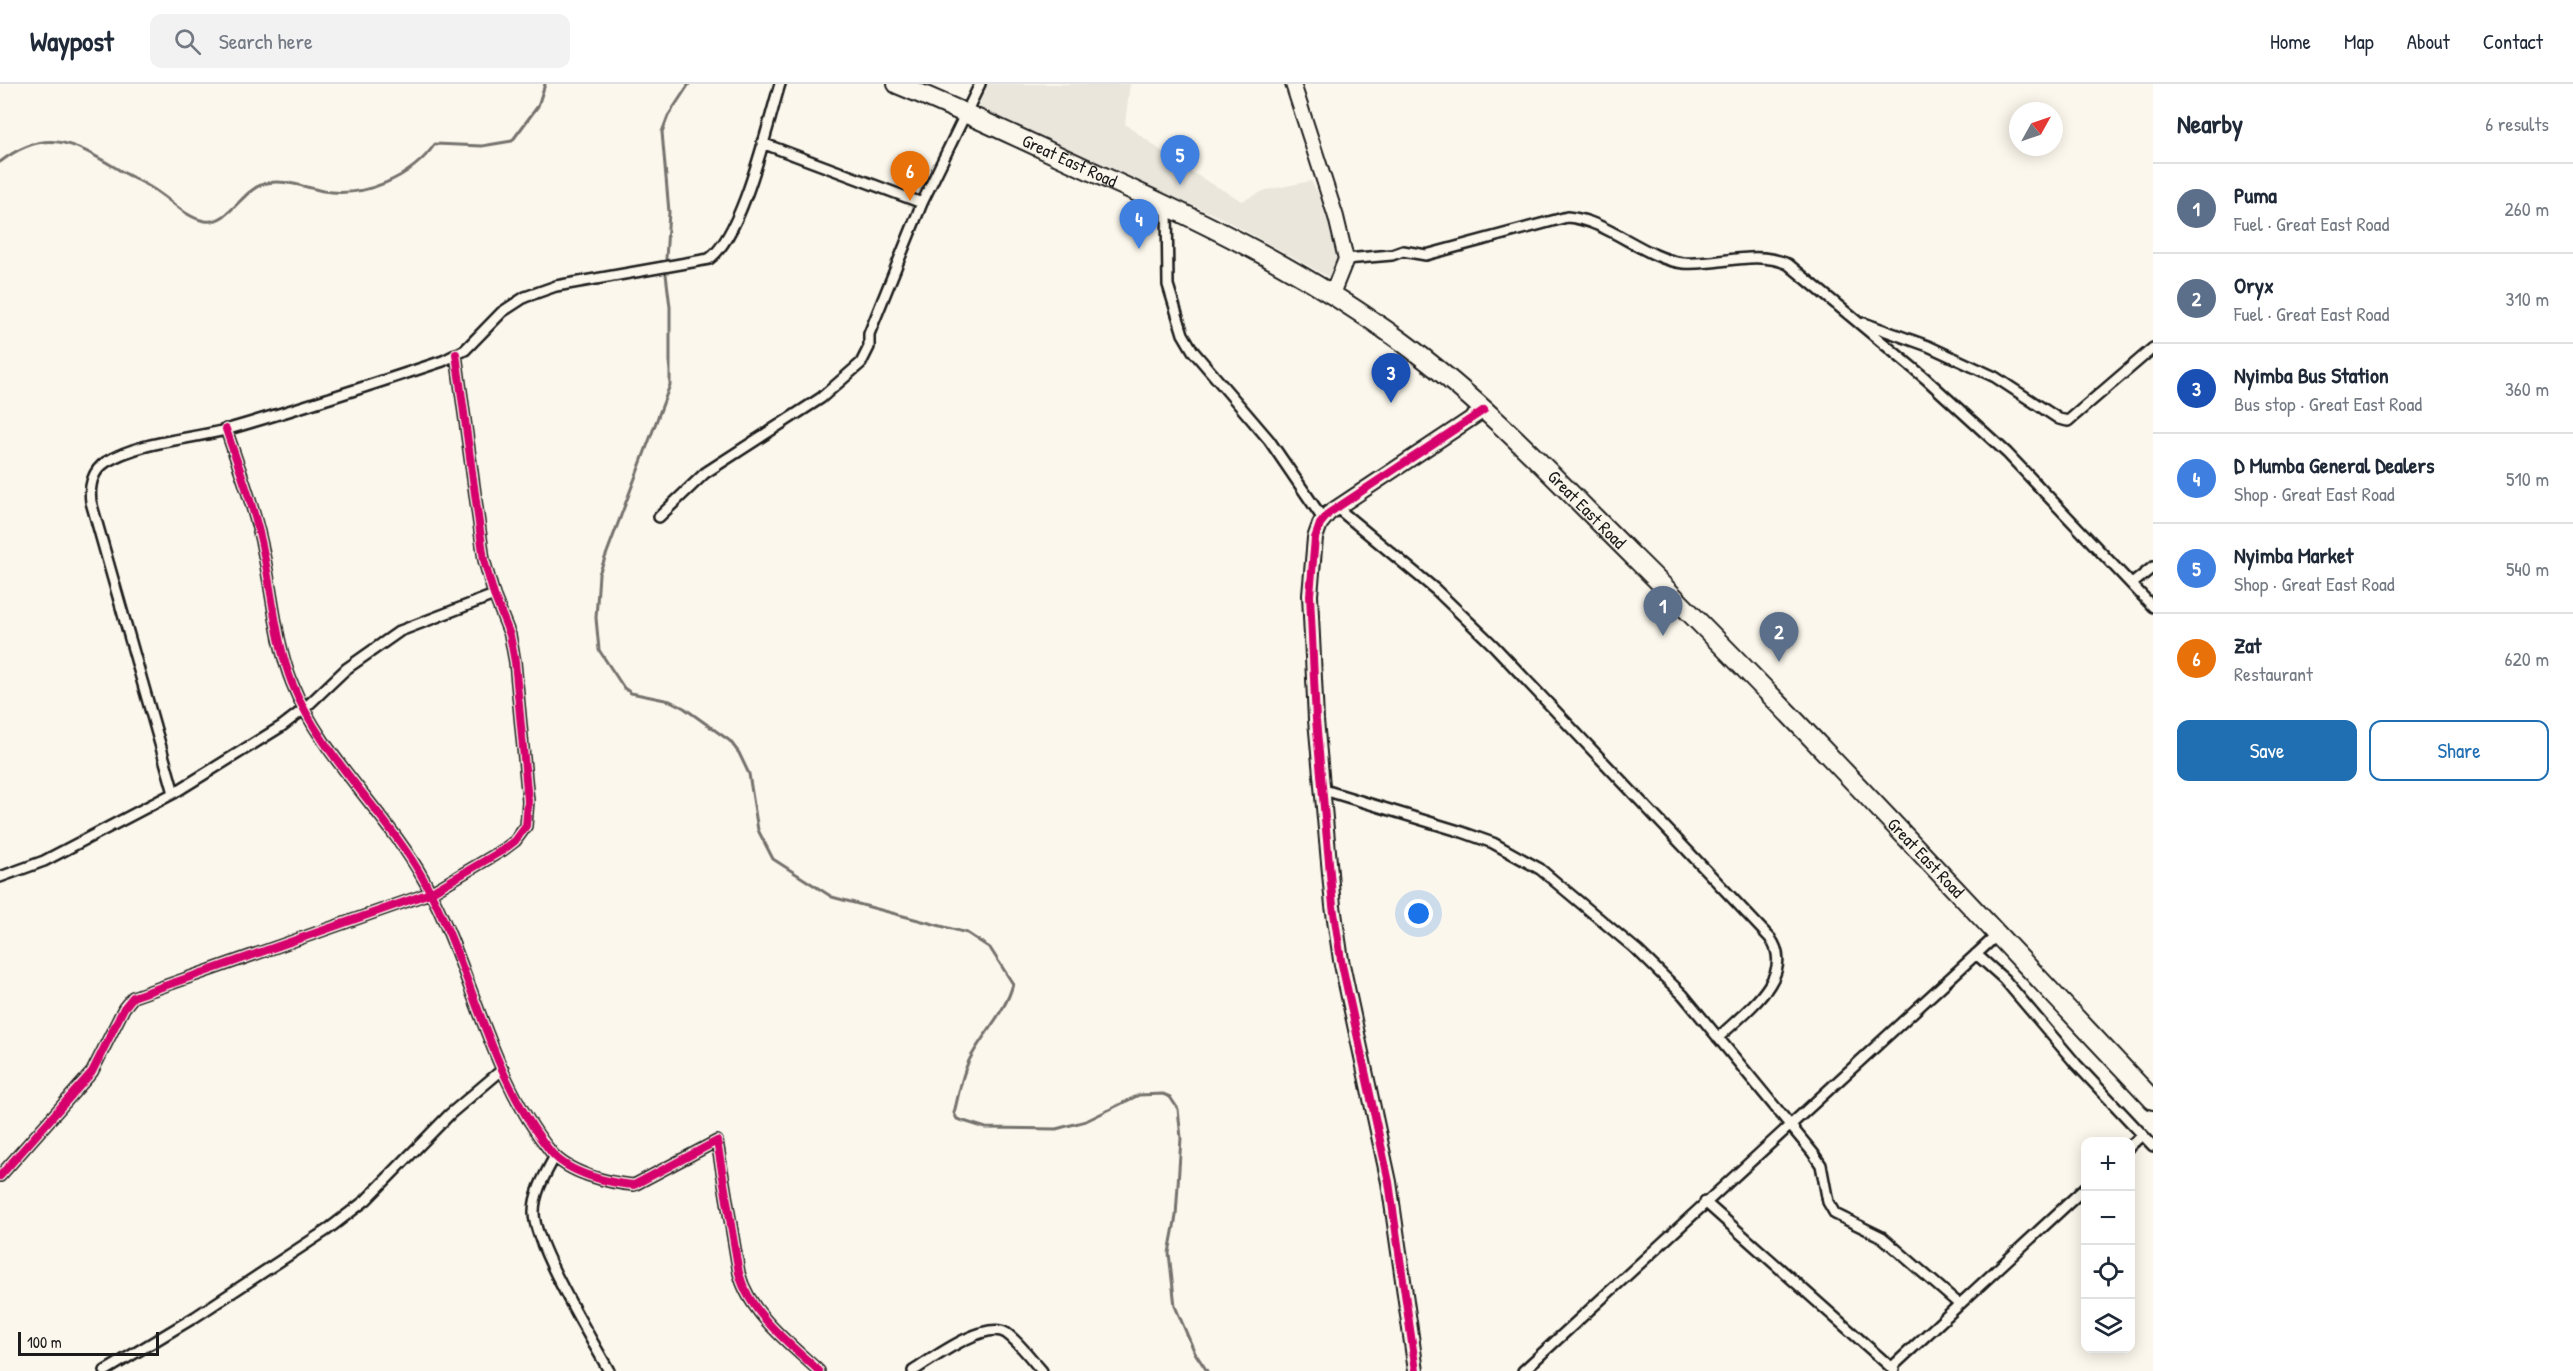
<!DOCTYPE html>
<html lang="en">
<head>
<meta charset="utf-8">
<style>
  :root { --surface:#fff; --page:#f2f2f3; --text:#1f2937; --muted:#747a83; --line:#e0e1e3; --accent:#1f6fb2 }
  body { margin:0; font-family:"Patrick Hand",sans-serif; background:var(--page); color:var(--text) }
  .controls { position:absolute; right:18px; bottom:18px; display:grid; overflow:hidden; border-radius:12px; box-shadow:0 3px 15px #0003 }
  .controls button { width:54px; height:54px; display:grid; place-items:center; padding:0; border:0; border-bottom:2px solid var(--line); background:var(--surface); color:var(--text); font:30px sans-serif }
  .compass { position:absolute; left:2009px; top:18px; width:54px; height:54px; border-radius:50%; background:var(--surface); box-shadow:0 3px 15px #0003; rotate:50deg }
  .scale { position:absolute; left:18px; bottom:15px; width:141px; box-sizing:border-box; padding-left:6px; border:3px solid #1c1c1c; border-top:0; font-size:16px; line-height:21px; white-space:nowrap; color:#1c1c1c; -webkit-text-stroke:4px #fbf7ec; paint-order:stroke }
  .you { position:absolute; left:1419px; top:830px; width:21px; height:21px; margin:-15px; border:4px solid #fff; border-radius:50%; background:#1a73e8; box-shadow:0 0 0 9px #1a73e833 }
  .badge { display:grid; place-items:center; width:39px; height:39px; border-radius:50%; background:var(--accent); color:#fff; font-size:20px; font-weight:700 }
  .pin { position:absolute; translate:-50% -50px; filter:drop-shadow(0 2px 3px #0008) }
  .pin::after { content:''; position:absolute; top:32px; width:21px; height:18px; background:inherit; clip-path:polygon(0 0,100% 0,50% 100%) }
  .list { margin:0; padding:0; list-style:none }
  h2 { display:flex; justify-content:space-between; align-items:center; height:78px; margin:0; padding:0 24px; font-size:26px }
  h2 small { font-size:20px; font-weight:400; color:var(--muted) }
  .list li { display:grid; grid-template-columns:39px 1fr auto; gap:18px; align-items:center; box-sizing:border-box; height:90px; padding:0 24px; border-top:2px solid var(--line) }
  .list b { display:block; font-size:22px; white-space:nowrap }
  .list p { margin:0; font-size:20px; white-space:nowrap; color:var(--muted) }
  .list em { font-size:20px; font-style:normal; color:var(--muted) }
  .actions { display:flex; gap:12px; padding:18px 24px }
  .actions a { flex:1; padding:14px 0; border:2px solid var(--accent); border-radius:12px; text-align:center; font-size:21px; color:var(--accent) }
  .actions .main { background:var(--accent); color:#fff }
  .icon { flex:none; width:33px; height:33px; fill:none; stroke:currentColor; stroke-width:2; stroke-linecap:round; stroke-linejoin:round }
  .map { position:relative; flex:none; width:2153px; height:1287px; overflow:hidden }
  header { display:flex; align-items:center; gap:36px; box-sizing:border-box; height:84px; padding:0 30px; background:var(--surface); border-bottom:2px solid var(--line) }
  header strong { font-size:28px }
  nav { display:flex; gap:33px; margin-inline-start:auto; font-size:21px }
  .search { width:420px; height:54px; background:var(--page); display:flex; align-items:center; gap:15px; box-sizing:border-box; padding:0 21px; border-radius:12px; color:var(--muted); font-size:22px }
  main { display:flex }
  aside { flex:1; background:var(--surface) }
  .map>svg:first-child { display:block }
</style>
</head>
<body>
<header>
<strong>Waypost</strong>
<div class="search"><svg class="icon" aria-label="search" viewBox="0 0 24 24"><circle cx="10" cy="10" r="6"/><path d="M15 15l6 6"/></svg>Search here</div>
<nav><a>Home</a><a>Map</a><a>About</a><a>Contact</a></nav>
</header>
<main>
<div class="map">
<svg width="2153" height="1287" viewBox="0 0 2153 1287">
  <rect width="100%" height="100%" fill="#fbf7ec"/>
  <filter id="ink" filterUnits="userSpaceOnUse"><feTurbulence type="fractalNoise" baseFrequency=".0167" numOctaves="2"/><feDisplacementMap in="SourceGraphic" scale="12" xChannelSelector="R" yChannelSelector="G"/><feConvolveMatrix kernelMatrix="1 2 1 2 8 2 1 2 1" color-interpolation-filters="sRGB"/></filter>
  <g filter="url(#ink)">
    <path fill="#eae6dc" d="M985,0H1130L1125,40L1186,85L1242,117L1266,106L1311,97L1331,132L1345,173L1332,195L1220,133L973,27Z"/>
    <g fill="none" stroke-linecap="round" stroke-linejoin="round">
      <path stroke="#74726e" stroke-width="3" d="M0,78C46,43 72,58 116,84C130,93 146,99 159,109C174,119 187,134 205,137C228,141 241,108 261,101C280,93 304,103 323,107C364,114 411,94 435,60L482,62L512,57L538,22L545,0
        M666,175L669,128L662,48L668,32L689,0
        M666,190L670,223V301L599,490L596,534L599,566L624,604L631,609L670,617L684,624L730,657L739,669L749,690L758,746L773,775L832,813L967,849L990,864L1013,900C1006,927 986,946 972,971C962,988 959,1010 954,1029L957,1035L986,1044L1056,1045L1086,1037L1139,1011L1163,1010L1170,1013L1178,1025L1181,1054L1176,1132L1169,1169L1175,1222L1195,1269L1207,1287"/>
      <defs>
        <path id="street" d="M762,59L922,119L980,0
          M1167,120L1168,201L1183,250L1193,267L1269,356L1323,435
          M1346,175L1392,171L1403,167L1426,171L1567,133C1608,136 1645,175 1683,179C1718,182 1754,165 1788,180L1925,294L2007,369L2153,523
          M1864,239L1928,262L1995,293L2059,335L2068,337L2153,264
          M226,345C240,387 256,428 264,471C273,514 276,558 292,599C321,673 387,728 425,798C472,884 488,990 551,1068C568,1089 608,1099 634,1101L717,1057L739,1189C749,1229 790,1260 819,1287
          M1336,423L1436,506L1494,562L1770,854C1798,892 1743,929 1718,954
          M659,433L705,389L821,314L861,279L869,263V250L922,119
          M2132,500L2153,483
          M1321,705L1462,748L1493,759L1540,785L1638,867L1683,911L1813,1069L1821,1081L1828,1118L1835,1130L1882,1153L1959,1220
          M174,709L91,418C89,403 92,387 106,378C141,357 187,356 225,346C299,325 371,301 443,277L465,266L502,228L525,213L556,202L709,175C743,151 767,42 780,0
          M0,793L44,777L174,709L282,642L304,625L346,585L400,547L494,511
          M1976,870L2004,895L2076,980L2153,1062
          M2130,1062L2142,1051
          M555,1072C546,1089 534,1108 534,1128C533,1159 592,1256 609,1287
          M0,1092L92,988L124,924L133,913L430,809L503,766L515,757L526,742L528,717L515,578L510,551L494,511L484,476L456,270
          M1705,1118L1894,1286
          M1891,1284L2086,1103
          M105,1287L195,1233L327,1146L366,1116L450,1030L503,985
          M913,1287C932,1275 985,1236 1006,1249C1019,1258 1031,1275 1042,1287
          M1523,1287L1997,851"/>
        <path id="secondary" d="M1293,0L1336,133L1346,175L1332,210
          M1416,1287L1389,1098L1341,876L1333,822L1316,636L1310,511L1315,454L1320,440L1329,429L1484,326"/>
        <g id="highway">
          <path id="s1" d="M897,0C971,30 1042,65 1115,98C1215,143 1312,192 1401,257C1488,321 1560,400 1636,475C1813,650 1982,835 2153,1016"/>
        </g>
      </defs>
      <use href="#street" stroke="#1c1c1c" stroke-width="14"/>
      <use href="#secondary" stroke="#1c1c1c" stroke-width="18"/>
      <use href="#highway" stroke="#1c1c1c" stroke-width="22"/>
      <use href="#street" stroke="#fbf7ec" stroke-width="9"/>
      <use href="#secondary" stroke="#fbf7ec" stroke-width="14"/>
      <use href="#highway" stroke="#fbf7ec" stroke-width="18"/>
      <defs>
        <path id="cycleway" d="M226,345C240,387 256,428 264,471C273,514 276,558 292,599C321,673 387,728 425,798C472,884 488,990 551,1068C568,1089 608,1099 634,1101L717,1057L739,1189C749,1229 790,1260 819,1287
          M0,1092L92,988L124,924L133,913L430,809L503,766L515,757L526,742L528,717L515,578L510,551L494,511L484,476L456,270
          M1416,1287L1389,1098L1341,876L1333,822L1316,636L1310,511L1315,454L1320,440L1329,429L1484,326"/>
      </defs>
      <use href="#cycleway" stroke="#fbf7ec" stroke-width="11"/>
      <use href="#cycleway" stroke="#d6006c" stroke-width="8"/>
    </g>
  </g>
  <g text-anchor="middle" stroke-width="4.5" stroke-linejoin="round" paint-order="stroke">
    <g font-size="18" fill="#1c1c1c" stroke="#fbf7ec">
      <text dy="6" stroke="none"><textPath href="#s1" startOffset="189">Great East Road</textPath></text>
      <text dy="6" stroke="none"><textPath href="#s1" startOffset="818">Great East Road</textPath></text>
      <text dy="6" stroke="none"><textPath href="#s1" startOffset="1304">Great East Road</textPath></text>
    </g>
  </g>
</svg>
<div class="controls">
<button>+</button>
<button>−</button>
<button><svg class="icon" aria-label="locate" viewBox="0 0 24 24"><circle cx="12" cy="12" r="6"/><path d="M12 2v4M12 18v4M2 12h4M18 12h4"/></svg></button>
<button><svg class="icon" aria-label="layers" viewBox="0 0 24 24"><path d="M12 4l9 5-9 5-9-5zM3 14l9 5 9-5"/></svg></button>
</div>
<svg class="compass" viewBox="-18 -18 36 36"><path d="M0-13l5 13h-10z" fill="#e53935"/><path d="M0 13l5-13h-10z" fill="#747a83"/></svg>
<div class="scale">100 m</div>
<div class="you"></div>
<div class="pin badge" style="left:1663px;top:552px;background:#5c6f8a">1</div>
<div class="pin badge" style="left:1779px;top:578px;background:#5c6f8a">2</div>
<div class="pin badge" style="left:1391px;top:319px;background:#1a4fb4">3</div>
<div class="pin badge" style="left:1139px;top:165px;background:#3f7fe0">4</div>
<div class="pin badge" style="left:1180px;top:101px;background:#3f7fe0">5</div>
<div class="pin badge" style="left:910px;top:117px;background:#e8710a">6</div>
</div>
<aside>
<h2>Nearby<small>6 results</small></h2>
<ul class="list">
<li><span class="badge" style="background:#5c6f8a">1</span><div><b>Puma</b><p>Fuel · Great East Road</p></div><em>260 m</em></li>
<li><span class="badge" style="background:#5c6f8a">2</span><div><b>Oryx</b><p>Fuel · Great East Road</p></div><em>310 m</em></li>
<li><span class="badge" style="background:#1a4fb4">3</span><div><b>Nyimba Bus Station</b><p>Bus stop · Great East Road</p></div><em>360 m</em></li>
<li><span class="badge" style="background:#3f7fe0">4</span><div><b>D Mumba General Dealers</b><p>Shop · Great East Road</p></div><em>510 m</em></li>
<li><span class="badge" style="background:#3f7fe0">5</span><div><b>Nyimba Market</b><p>Shop · Great East Road</p></div><em>540 m</em></li>
<li><span class="badge" style="background:#e8710a">6</span><div><b>Zat</b><p>Restaurant</p></div><em>620 m</em></li>
</ul>
<div class="actions"><a class="main">Save</a><a>Share</a></div>
</aside>
</main>
</body>
</html>
